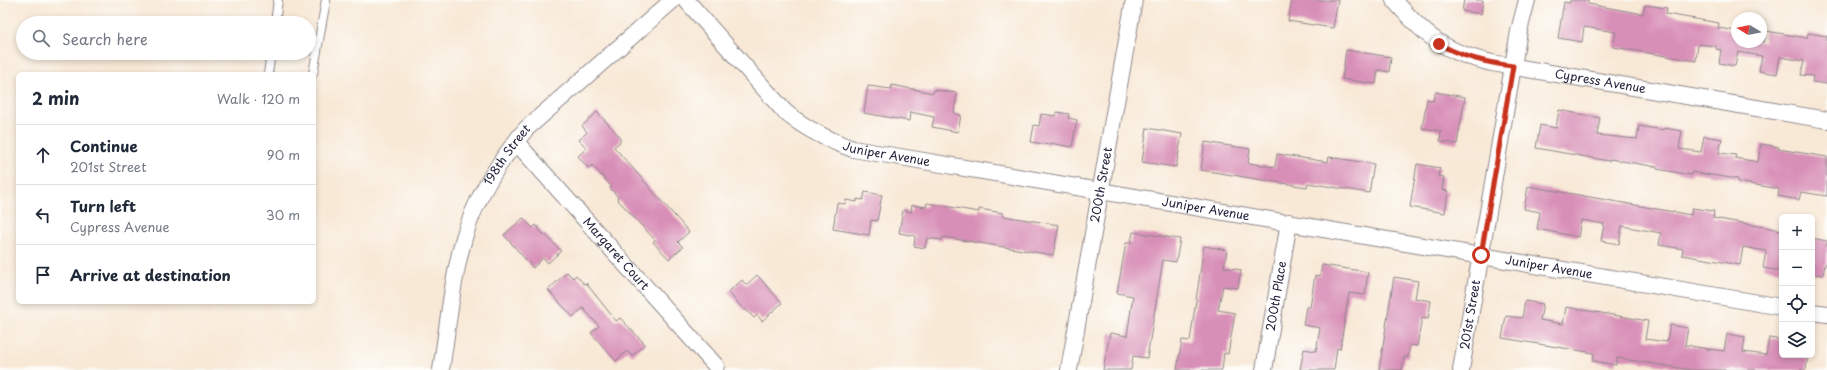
<!DOCTYPE html>
<html lang="en">
<head>
<meta charset="utf-8">
<style>
  :root { --surface:#fff; --page:#f6f6f7; --text:#1f2937; --muted:#747a83; --line:#e0e1e3 }
  body { margin:0; font-family:"Playpen Sans",sans-serif; background:var(--page); color:var(--text) }
  .controls { position:absolute; right:12px; bottom:12px; display:grid; overflow:hidden; border-radius:6px; box-shadow:0 2px 6px #0003 }
  .controls button { width:36px; height:36px; display:grid; place-items:center; padding:0; border:0; border-bottom:1px solid var(--line); background:var(--surface); color:var(--text); font:20px sans-serif }
  .compass { position:absolute; left:1731px; top:12px; width:36px; height:36px; border-radius:50%; background:var(--surface); box-shadow:0 2px 6px #0003; rotate:280deg }
  .stop { position:absolute; width:12px; height:12px; margin:-9px; border:3px solid #c8321e; border-radius:50%; background:#fff }
  .stop.end { background:#c8321e; border-color:#fff; box-shadow:0 1px 4px #0008 }
  .list { margin:0; padding:0; list-style:none }
  h2 { display:flex; justify-content:space-between; align-items:center; height:52px; margin:0; padding:0 16px; font-size:17px }
  h2 small { font-size:13px; font-weight:400; color:var(--muted) }
  .list li { display:grid; grid-template-columns:26px 1fr auto; gap:12px; align-items:center; box-sizing:border-box; height:60px; padding:0 16px; border-top:1px solid var(--line) }
  .list b { display:block; font-size:15px; white-space:nowrap }
  .list p { margin:0; font-size:13px; white-space:nowrap; color:var(--muted) }
  .list em { font-size:13px; font-style:normal; color:var(--muted) }
  .icon { flex:none; width:22px; height:22px; fill:none; stroke:currentColor; stroke-width:2; stroke-linecap:round; stroke-linejoin:round }
  .map { position:relative; flex:none; width:1827px; height:370px; overflow:hidden }
  .search { position:absolute; background:var(--surface); box-shadow:0 2px 6px #0003; left:16px; top:16px; width:300px; height:44px; display:flex; align-items:center; gap:10px; box-sizing:border-box; padding:0 14px; border-radius:22px; color:var(--muted); font-size:15px }
  .panel { position:absolute; background:var(--surface); box-shadow:0 2px 6px #0003; left:16px; top:72px; width:300px; height:232px; border-radius:6px }
  .map>svg:first-child { display:block }
</style>
</head>
<body>
<div class="map">
<svg width="1827" height="370" viewBox="0 0 1827 370">
  <rect width="100%" height="100%" fill="#fdfcf7"/>
  <filter id="ink" filterUnits="userSpaceOnUse"><feTurbulence type="fractalNoise" baseFrequency=".025" numOctaves="2"/><feDisplacementMap in="SourceGraphic" scale="8" xChannelSelector="R" yChannelSelector="G"/><feConvolveMatrix kernelMatrix="1 2 1 2 8 2 1 2 1" color-interpolation-filters="sRGB"/></filter>
  <filter id="wash" filterUnits="userSpaceOnUse"><feTurbulence type="fractalNoise" baseFrequency=".012" numOctaves="4" result="noise"/><feDisplacementMap in="SourceGraphic" scale="16" xChannelSelector="R" yChannelSelector="G"/><feGaussianBlur stdDeviation="0.9" result="paint"/><feColorMatrix in="noise" values="0 0 0 0 0 0 0 0 0 0 0 0 0 0 0 0 0 1.4 0 .05"/><feComposite in="paint" operator="in"/></filter>
  <g filter="url(#wash)">
    <rect width="100%" height="100%" fill="#f8e8d6"/>
    <g id="blocks">
      <path fill="#d88fb7" d="M1292,0H1338L1333,28L1288,21Z
        M1464,0H1483L1481,14L1462,11Z
        M1570,0H1588V4L1643,14L1645,5L1667,8L1666,14L1719,23L1718,28L1737,31V42H1764L1766,31L1807,38L1808,33L1827,36V84L1812,82L1813,76L1801,75L1804,61L1780,57L1777,74L1759,71L1762,56L1738,52L1735,66L1719,63L1721,50L1716,49V46L1698,44L1696,61L1613,47L1616,32L1584,27L1582,42L1558,38L1564,2L1570,3Z
        M1346,50L1391,57L1389,72L1378,70L1376,84L1342,79Z
        M892,85L933,93L934,90L957,93L954,113L961,115L958,132L932,127L934,117L910,112L909,121L864,113L868,86L891,89Z
        M1435,92L1465,97L1457,144L1440,141L1441,131L1422,128L1427,99L1433,101Z
        M1559,110L1600,118L1597,135L1637,139L1639,126L1664,130V128L1682,131L1679,149L1701,152L1704,136L1722,139L1719,153L1736,155L1735,158L1758,162L1761,144L1779,147L1778,149L1827,157V196L1801,192L1799,200L1778,196L1779,189L1738,182V179L1692,172L1691,175L1657,169V167L1610,159L1609,161L1536,148L1540,125L1556,128Z
        M597,112L620,137V142L614,147L689,232L678,242L683,247L669,259L653,242L655,240L617,199L618,197L610,188L612,187L592,165L588,168L578,156L587,148L579,140L587,132L582,126Z
        M1057,112L1069,114L1068,118L1077,120L1072,147L1050,143V145L1031,142L1034,125L1039,126L1041,114L1056,116Z
        M1147,128L1182,134L1176,167L1142,162Z
        M1205,142L1250,149L1248,163L1275,167L1277,154L1328,162L1329,157L1374,164L1369,193L1308,183L1307,187L1201,170Z
        M1417,164L1440,168L1438,176L1444,177L1442,190L1448,191L1445,213L1410,207Z
        M1528,186L1691,215L1692,208L1714,211L1713,218L1782,230L1781,271L1763,268L1766,251L1743,247L1740,265L1682,255L1683,249L1659,245L1661,233L1622,226L1619,244L1601,241L1604,224L1581,220L1578,237L1537,229L1540,212L1524,209Z
        M865,192L882,195L877,221L871,220L869,235L833,229L837,203L845,204L846,200L857,202V199L863,200Z
        M927,203L979,212V209L1003,213V216L1059,225L1053,255L943,237L942,240L927,238L925,248L914,246L915,236L899,233L903,210L911,212L912,205L926,207Z
        M523,218L533,228L536,225L544,235L545,234L561,251L548,263L543,258L533,268L504,235Z
        M1133,232L1180,239L1176,262L1163,260L1147,358L1133,356L1131,370H1103L1110,333L1127,336L1133,296L1117,293L1126,243H1131Z
        M1812,238L1827,241V264H1825L1823,275L1812,274Z
        M1204,246L1227,250L1224,267L1241,270L1238,288L1223,286L1218,310L1235,313L1228,354L1224,353L1222,370H1177L1182,340L1190,341Z
        M1322,265L1368,272L1365,295L1349,293L1340,349L1337,348L1334,370H1300L1304,349L1316,351L1320,328L1303,325L1306,307H1310L1315,275L1320,276Z
        M567,272L573,278L576,275L584,284L586,283L616,321L620,318L645,344L632,356L627,351L616,361L591,333L599,326L583,308L573,317L548,290Z
        M757,275L782,303L762,321L757,315L754,318L745,309L744,310L728,292L742,280L746,285Z
        M1394,277L1418,281L1415,298L1431,301L1428,319L1422,318L1417,346L1410,345L1408,357H1404L1402,370H1379Z
        M1525,301L1543,304L1540,320L1563,324L1566,307L1648,321L1645,339L1667,342L1670,325L1688,328L1685,345L1708,349L1724,351L1727,334L1745,337L1743,352L1766,355L1769,338L1782,340V355H1808L1806,370H1691L1617,358L1616,365L1593,361L1594,353L1502,338L1506,316L1522,318Z"/>
    </g>
  </g>
  <g filter="url(#ink)">
    <use href="#blocks" fill-opacity="0" stroke="#8d8588" stroke-width="1"/>
    <g fill="none" stroke-linecap="round" stroke-linejoin="round">
      <defs>
        <path id="lane" d="M275,23L278,0
          M268,74L271,53
          M313,74L326,0"/>
        <g id="street">
          <path id="s1" d="M686,0L785,112C806,129 828,140 853,149L1782,307"/>
          <path id="s2" d="M1394,0C1425,36 1444,52 1492,63L1827,120"/>
          <path id="s3" d="M516,142L716,366"/>
          <path d="M1812,312L1827,314"/>
          <path id="s4" d="M441,370C448,326 452,280 464,238C475,199 500,160 526,129L673,0"/>
          <path id="s5" d="M1069,370L1134,0"/>
          <path id="s6" d="M1264,370L1289,222"/>
          <path id="s7" d="M1461,370L1519,31L1527,0"/>
        </g>
      </defs>
      <use href="#lane" stroke="#8d8588" stroke-width="10"/>
      <use href="#street" stroke="#8d8588" stroke-width="18"/>
      <use href="#lane" stroke="#fff" stroke-width="8"/>
      <use href="#street" stroke="#fff" stroke-width="16"/>
    </g>
  </g>
  <g fill="none" stroke-linecap="round" stroke-linejoin="round" filter="url(#ink)">
    <path stroke="#c8321e" stroke-width="5" d="M1439,44C1462,57 1486,63 1513,66L1481,255"/>
  </g>
  <g text-anchor="middle" stroke-width="3" stroke-linejoin="round" paint-order="stroke">
    <g font-size="12" fill="#22223b" stroke="#fdfcf7">
      <text dy="4" stroke="none"><textPath href="#s2" startOffset="229">Cypress Avenue</textPath></text>
      <text dy="4" stroke="none"><textPath href="#s1" startOffset="261">Juniper Avenue</textPath></text>
      <text dy="4" stroke="none"><textPath href="#s4" startOffset="228">198th Street</textPath></text>
      <text dy="4" stroke="none"><textPath href="#s5" startOffset="188">200th Street</textPath></text>
      <text dy="4" stroke="none"><textPath href="#s1" startOffset="585">Juniper Avenue</textPath></text>
      <text dy="4" stroke="none"><textPath href="#s3" startOffset="150">Margaret Court</textPath></text>
      <text dy="4" stroke="none"><textPath href="#s1" startOffset="933">Juniper Avenue</textPath></text>
      <text dy="4" stroke="none"><textPath href="#s6" startOffset="75">200th Place</textPath></text>
      <text dy="4" stroke="none"><textPath href="#s7" startOffset="56">201st Street</textPath></text>
    </g>
  </g>
</svg>
<div class="controls">
<button>+</button>
<button>−</button>
<button><svg class="icon" aria-label="locate" viewBox="0 0 24 24"><circle cx="12" cy="12" r="6"/><path d="M12 2v4M12 18v4M2 12h4M18 12h4"/></svg></button>
<button><svg class="icon" aria-label="layers" viewBox="0 0 24 24"><path d="M12 4l9 5-9 5-9-5zM3 14l9 5 9-5"/></svg></button>
</div>
<svg class="compass" viewBox="-18 -18 36 36"><path d="M0-13l5 13h-10z" fill="#e53935"/><path d="M0 13l5-13h-10z" fill="#747a83"/></svg>
<div class="stop" style="left:1481px;top:255px"></div>
<div class="stop end" style="left:1439px;top:44px"></div>
<div class="search"><svg class="icon" aria-label="search" viewBox="0 0 24 24"><circle cx="10" cy="10" r="6"/><path d="M15 15l6 6"/></svg>Search here</div>
<section class="panel">
<h2>2 min<small>Walk · 120 m</small></h2>
<ul class="list">
<li><svg class="icon" aria-label="ahead" viewBox="0 0 24 24"><path d="M12 20V5M6 11l6-6 6 6"/></svg><div><b>Continue</b><p>201st Street</p></div><em>90 m</em></li>
<li><svg class="icon" aria-label="left" viewBox="0 0 24 24"><path d="M17 20v-9H6M10 6l-5 5 5 5"/></svg><div><b>Turn left</b><p>Cypress Avenue</p></div><em>30 m</em></li>
<li><svg class="icon" aria-label="arrive" viewBox="0 0 24 24"><path d="M6 21V4h12l-3 4 3 4H6"/></svg><div><b>Arrive at destination</b></div></li>
</ul>
</section>
</div>
</body>
</html>
